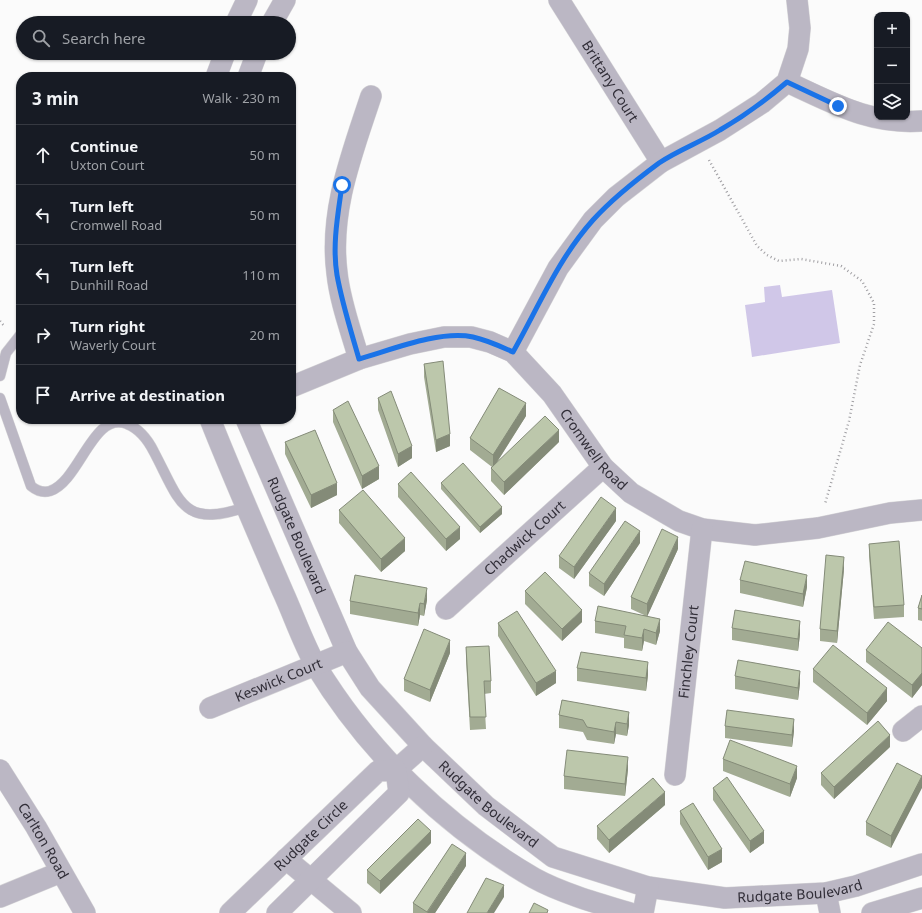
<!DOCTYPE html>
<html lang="en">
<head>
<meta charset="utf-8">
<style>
  :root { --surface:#171b24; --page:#20242c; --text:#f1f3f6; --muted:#9ea1a6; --line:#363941 }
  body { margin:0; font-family:"Noto Sans",sans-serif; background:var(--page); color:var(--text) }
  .controls { position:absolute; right:12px; top:12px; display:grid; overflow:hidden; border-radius:8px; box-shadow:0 1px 3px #0004 }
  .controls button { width:36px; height:36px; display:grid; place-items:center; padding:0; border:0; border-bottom:1px solid var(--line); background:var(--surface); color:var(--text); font:20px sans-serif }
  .stop { position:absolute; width:12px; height:12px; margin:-9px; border:3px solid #1a73e8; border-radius:50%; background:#fff }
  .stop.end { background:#1a73e8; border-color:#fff; box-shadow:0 1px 4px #0008 }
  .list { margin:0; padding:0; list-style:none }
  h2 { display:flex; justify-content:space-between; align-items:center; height:52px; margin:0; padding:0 16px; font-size:17px }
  h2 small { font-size:13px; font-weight:400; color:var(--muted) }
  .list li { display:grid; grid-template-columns:26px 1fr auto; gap:12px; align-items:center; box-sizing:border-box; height:60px; padding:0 16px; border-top:1px solid var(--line) }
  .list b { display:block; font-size:15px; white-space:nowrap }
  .list p { margin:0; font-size:13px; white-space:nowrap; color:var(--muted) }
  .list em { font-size:13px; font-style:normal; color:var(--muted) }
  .icon { flex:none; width:22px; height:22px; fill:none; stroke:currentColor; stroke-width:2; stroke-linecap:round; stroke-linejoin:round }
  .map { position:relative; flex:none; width:922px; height:913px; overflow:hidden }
  .search { position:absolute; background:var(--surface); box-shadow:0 1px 3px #0004; left:16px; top:16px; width:280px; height:44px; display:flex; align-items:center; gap:10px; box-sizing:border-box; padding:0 14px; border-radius:22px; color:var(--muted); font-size:15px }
  .panel { position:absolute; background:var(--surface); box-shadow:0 1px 3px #0004; left:16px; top:72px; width:280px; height:352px; border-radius:16px }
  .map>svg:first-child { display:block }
</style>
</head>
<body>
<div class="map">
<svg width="922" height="913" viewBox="0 0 922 913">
  <rect width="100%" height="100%" fill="#fbfbfb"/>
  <path fill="#d0c7e8" d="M780,285L782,297L832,290L840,343L752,357L745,305L765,302L764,287Z"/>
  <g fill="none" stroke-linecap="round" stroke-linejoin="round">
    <defs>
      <path id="lane" d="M0,376L6,353L21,334
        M0,398L31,486C37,491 43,493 50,491C80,481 93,410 127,424C140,429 148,440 154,452C180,501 182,529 246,507"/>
      <g id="street">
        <path id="s1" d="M559,0L661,162"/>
        <path d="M236,23L247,0"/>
        <path d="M272,23L285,0"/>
        <path d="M216,77L225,53"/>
        <path d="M248,77L257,53"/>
        <path d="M787,82C833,103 870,125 922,121"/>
        <path d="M513,352L558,268L593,220L616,197L661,162L720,130L762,103L787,82L798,49L800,28L797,0"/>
        <path d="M359,359C351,331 340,302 337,273C329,211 352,154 371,96"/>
        <path id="s2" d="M291,387L359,359L410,344L444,337H471L490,342L513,352L552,394L603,467L631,493L679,521L702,529L755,535L818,528L890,513L922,510"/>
        <path d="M210,419C233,477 258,534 283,592C294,616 303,643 316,666C369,753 446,827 534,878C561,893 600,904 630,913"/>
        <path id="s3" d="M246,419L347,652L370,688L423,746L486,806L553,857L648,887L725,898L826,893L856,886L922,864"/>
        <path id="s4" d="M446,609L603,467"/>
        <path id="s5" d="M210,708L347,652"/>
        <path d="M903,731L922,716"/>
        <path id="s6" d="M0,770L36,827L85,913"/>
        <path d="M396,770L423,746"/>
        <path id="s7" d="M675,775L702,529"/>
        <path d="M286,859L351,913"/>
        <path d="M826,893L830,913"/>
        <path d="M0,897L61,872"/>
        <path id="s8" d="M230,913L378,771L396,770L399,793L277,913"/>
        <path d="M643,913L648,887"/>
        <path d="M872,913L922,898"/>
      </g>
    </defs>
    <use href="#lane" stroke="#d7d6d8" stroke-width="11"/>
    <use href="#street" stroke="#d7d6d8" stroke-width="22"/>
    <path stroke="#a09fa3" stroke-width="2.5" stroke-dasharray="1 3" stroke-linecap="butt" d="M709,160L757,246L767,255L779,261L801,259L841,266L862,281L874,303V324L860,365L849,421L825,504
      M0,321L5,327"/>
    <use href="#lane" stroke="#bbb7c4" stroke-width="10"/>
    <use href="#street" stroke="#bbb7c4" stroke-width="21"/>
  </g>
  <path fill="#a2ab93" d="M424,364L450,446L436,452L424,377Z
    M378,398L412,458L398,467L378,410Z
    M333,410L379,479L362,489L333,422Z
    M526,416L496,464L559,442L504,495L491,481V468L492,467L470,450V438Z
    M285,442L337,495L311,508L285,454Z
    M441,483L502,514L480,533L441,489Z
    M398,484L460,539L446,551L398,497Z
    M339,510L405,551L381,572L339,523Z
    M616,521L574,579L559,568V556Z
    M640,543L604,596L589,586V573Z
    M869,544L904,605V617L874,619L869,556Z
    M678,549L647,616L660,631L656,645L644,641L642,651L624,648V638L595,633V621L644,615L631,609V597Z
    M844,569L837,643L820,641V629Z
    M740,580L807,587L803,607L740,593Z
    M525,591L582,622L562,641L525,604Z
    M922,595V621L918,620V608Z
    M427,600L424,616L420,615L418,626L350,614V601Z
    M498,623L556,683L536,696L498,636Z
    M732,628L800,634L798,651L732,640Z
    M466,647L491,681V693L484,694L486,729L470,730L466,660Z
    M922,648V685L912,698L866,662V650Z
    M450,653L430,702L404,691V679Z
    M577,668L648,675L646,691L577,681Z
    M813,669L887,701L867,725L813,682Z
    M735,676L800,683L798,700L735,689Z
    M562,700L629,725L627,736L616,734L614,744L587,740L583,732L559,728V715Z
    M725,726L794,731L792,747L725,738Z
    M890,747L834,799L821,785V773Z
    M723,759L797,778L790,797L723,771Z
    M628,769L625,796L564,789V776Z
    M922,776L891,848L866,835V822Z
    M713,788L764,843L750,853L713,800Z
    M665,805L609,853L597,839V826Z
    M680,811L722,862L708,870L680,824Z
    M431,843L380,894L367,883V870Z
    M466,866L435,913H413V903Z"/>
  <path fill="#848b78" d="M526,403V416L493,468V455Z
    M559,430V442L504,495V482Z
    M450,434V446L436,452V440Z
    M412,446V458L398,467V454Z
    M379,466V479L362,489V476Z
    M337,483V495L311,508V495Z
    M502,507V514L480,533V527Z
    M616,508V521L574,579V567Z
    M460,527V539L446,551V539Z
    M640,531V543L604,596V584Z
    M678,537V549L647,617V604Z
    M405,538V551L381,572V559Z
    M844,557V569L837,643V631Z
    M807,575V587L803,607V594Z
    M427,588V600L424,616V604Z
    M420,603V615L418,626V613Z
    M582,610V622L562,641V629Z
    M660,619V631L656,645V633Z
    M800,621V634L798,651V639Z
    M644,629V641L642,651V638Z
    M450,640V653L430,702V690Z
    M648,662V675L646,691V678Z
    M556,671V683L536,696V683Z
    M800,671V683L798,700V688Z
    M922,673V685L912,698V685Z
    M887,688V701L867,725V713Z
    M629,712V725L627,736V724Z
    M794,719V731L792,747V735Z
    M616,722V734L614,744V732Z
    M890,735V747L834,799V787Z
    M628,757V769L625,796V784Z
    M797,766V778L790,797V784Z
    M922,776V788L891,848V836Z
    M665,792V805L609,853V840Z
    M431,831V843L380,894V881Z
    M764,831V843L750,853V841Z
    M722,849V862L708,870V857Z
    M466,853V866L435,913H427Z
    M504,885V897L494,913H487Z"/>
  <path fill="#bcc7ab" stroke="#848b78" d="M443,361L450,434L436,440L424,364Z
    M499,388L526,403L493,455L470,438Z
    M391,391L412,446L398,454L378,398Z
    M348,401L379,466L362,476L333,410Z
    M545,416L559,430L504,482L491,468Z
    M315,430L337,483L311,495L285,442Z
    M463,463L502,507L480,527L441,483Z
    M411,472L460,527L446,539L398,484Z
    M363,490L405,538L381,559L339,510Z
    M601,497L616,508L574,567L559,556Z
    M625,521L640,531L604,584L589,573Z
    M662,529L678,537L647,604L631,597Z
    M899,541L904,605L874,607L869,544Z
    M826,555L844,557L837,631L820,629Z
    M745,561L807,575L803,594L740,580Z
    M545,572L582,610L562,629L525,591Z
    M355,575L427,588L424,604L420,603L418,613L350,601Z
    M922,595V609L918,608Z
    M598,606L660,619L656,633L644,629L642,638L624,635L626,626L595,621Z
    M735,610L800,621L798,639L732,628Z
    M517,611L556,671L536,683L498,623Z
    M888,622L922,648V673L912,685L866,650Z
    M424,629L450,640L430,690L404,679Z
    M833,645L887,688L867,713L813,669Z
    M489,646L491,681H484L486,717H470L466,647Z
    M581,652L648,662L646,678L577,668Z
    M738,660L800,671L798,688L735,676Z
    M562,700L629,712L627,724L616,722L614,732L587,727L583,720L559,715Z
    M727,710L794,719L792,735L725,726Z
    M878,721L890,735L834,787L821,773Z
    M730,740L797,766L790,784L723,759Z
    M567,750L628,757L625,784L564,776Z
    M897,763L922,776L891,836L866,822Z
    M727,777L764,831L750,841L713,788Z
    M653,778L665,792L609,840L597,826Z
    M693,803L722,849L708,857L680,811Z
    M418,819L431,831L380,881L367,870Z
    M452,844L466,853L427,912L413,903Z
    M486,878L504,885L487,913H467Z
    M534,903L548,910L547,913H529Z"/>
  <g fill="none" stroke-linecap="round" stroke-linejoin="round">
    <path stroke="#1a73e8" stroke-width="5" d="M342,185C338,214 332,245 337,275C342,303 351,331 359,359C391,350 439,330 473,337C487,340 500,346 513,352C538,308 558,259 593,220C612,199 636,180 659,163C678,150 701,142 720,130C744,116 766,100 787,82L838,106"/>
  </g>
  <g text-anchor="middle" stroke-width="3.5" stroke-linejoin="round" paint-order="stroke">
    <g font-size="14" fill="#312e38" stroke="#fbfbfb">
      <text dy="5" stroke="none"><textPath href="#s1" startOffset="96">Brittany Court</textPath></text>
      <text dy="5" stroke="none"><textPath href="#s2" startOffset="360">Cromwell Road</textPath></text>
      <text dy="5" stroke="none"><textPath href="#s3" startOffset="127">Rudgate Boulevard</textPath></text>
      <text dy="5" stroke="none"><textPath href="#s4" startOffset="106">Chadwick Court</textPath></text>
      <text dy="5" stroke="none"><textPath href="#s7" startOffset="124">Finchley Court</textPath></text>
      <text dy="5" stroke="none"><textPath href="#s5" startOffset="74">Keswick Court</textPath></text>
      <text dy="5" stroke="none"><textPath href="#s3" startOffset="463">Rudgate Boulevard</textPath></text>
      <text dy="5" stroke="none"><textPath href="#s8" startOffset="112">Rudgate Circle</textPath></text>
      <text dy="5" stroke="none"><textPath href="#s6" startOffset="83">Carlton Road</textPath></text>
      <text dy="5" stroke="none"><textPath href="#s3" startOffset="799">Rudgate Boulevard</textPath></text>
    </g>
  </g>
</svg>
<div class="controls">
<button>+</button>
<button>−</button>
<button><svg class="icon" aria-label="layers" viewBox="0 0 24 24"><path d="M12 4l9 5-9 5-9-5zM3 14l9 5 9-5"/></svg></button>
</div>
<div class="stop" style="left:342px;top:185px"></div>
<div class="stop end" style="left:838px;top:106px"></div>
<div class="search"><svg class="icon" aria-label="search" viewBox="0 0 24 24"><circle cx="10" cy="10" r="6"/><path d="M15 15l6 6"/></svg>Search here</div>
<section class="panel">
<h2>3 min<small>Walk · 230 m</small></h2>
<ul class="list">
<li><svg class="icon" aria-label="ahead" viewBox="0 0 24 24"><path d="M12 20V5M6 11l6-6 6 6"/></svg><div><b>Continue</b><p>Uxton Court</p></div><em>50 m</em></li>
<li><svg class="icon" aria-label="left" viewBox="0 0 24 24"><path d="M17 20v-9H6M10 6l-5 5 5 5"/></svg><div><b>Turn left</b><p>Cromwell Road</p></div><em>50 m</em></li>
<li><svg class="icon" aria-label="left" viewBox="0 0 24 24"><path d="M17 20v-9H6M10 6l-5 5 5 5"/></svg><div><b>Turn left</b><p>Dunhill Road</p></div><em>110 m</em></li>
<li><svg class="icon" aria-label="right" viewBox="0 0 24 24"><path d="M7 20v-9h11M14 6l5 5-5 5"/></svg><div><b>Turn right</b><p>Waverly Court</p></div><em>20 m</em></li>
<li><svg class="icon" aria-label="arrive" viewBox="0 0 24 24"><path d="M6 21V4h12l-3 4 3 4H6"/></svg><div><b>Arrive at destination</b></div></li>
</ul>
</section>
</div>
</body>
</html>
